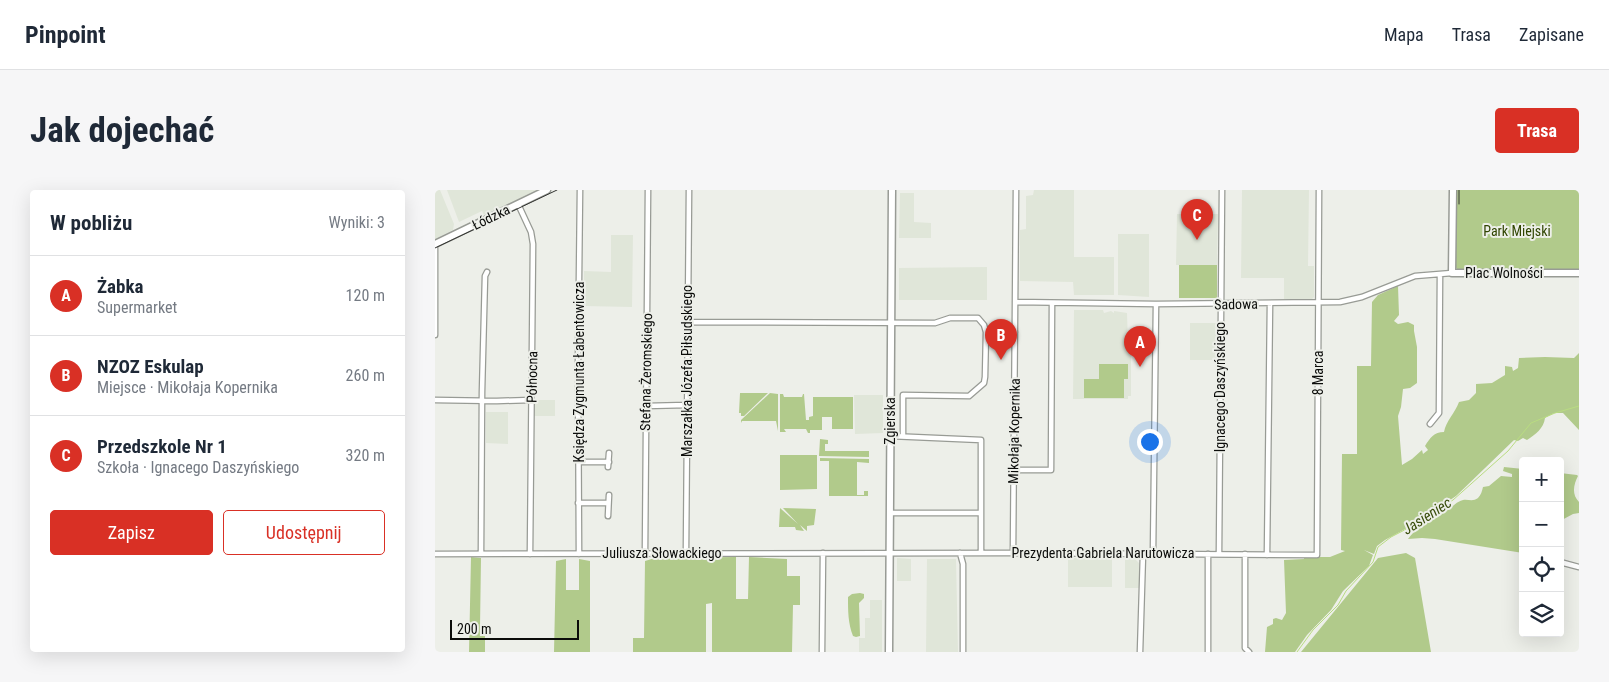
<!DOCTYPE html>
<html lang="pl">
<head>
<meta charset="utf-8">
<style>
  :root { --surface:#fff; --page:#f6f6f7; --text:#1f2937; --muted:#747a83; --line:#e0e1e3; --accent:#d93025 }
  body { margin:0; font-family:"Roboto Condensed",sans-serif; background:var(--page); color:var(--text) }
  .controls { position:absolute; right:15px; bottom:15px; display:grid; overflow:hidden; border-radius:5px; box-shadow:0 5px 20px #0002 }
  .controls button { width:45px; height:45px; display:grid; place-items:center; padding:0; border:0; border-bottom:1px solid var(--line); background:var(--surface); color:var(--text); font:25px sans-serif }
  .scale { position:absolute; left:15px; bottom:12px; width:129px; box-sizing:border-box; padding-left:5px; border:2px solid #0b0c0a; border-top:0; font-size:14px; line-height:18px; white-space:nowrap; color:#0b0c0a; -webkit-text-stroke:4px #edefe9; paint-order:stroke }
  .you { position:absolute; left:714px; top:251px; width:18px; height:18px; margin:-12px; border:4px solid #fff; border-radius:50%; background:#1a73e8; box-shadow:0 0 0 8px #1a73e833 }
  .badge { display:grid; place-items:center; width:32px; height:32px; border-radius:50%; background:var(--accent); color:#fff; font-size:16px; font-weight:700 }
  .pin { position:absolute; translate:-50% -41px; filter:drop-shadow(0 1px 2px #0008) }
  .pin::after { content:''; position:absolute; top:26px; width:18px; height:15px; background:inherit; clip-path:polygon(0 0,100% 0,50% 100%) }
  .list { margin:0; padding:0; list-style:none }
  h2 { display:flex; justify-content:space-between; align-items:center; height:65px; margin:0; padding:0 20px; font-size:21px }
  h2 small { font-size:16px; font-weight:400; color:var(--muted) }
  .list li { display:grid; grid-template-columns:32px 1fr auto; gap:15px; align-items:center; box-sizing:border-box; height:80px; padding:0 20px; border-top:1px solid var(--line) }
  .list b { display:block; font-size:19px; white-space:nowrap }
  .list p { margin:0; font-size:16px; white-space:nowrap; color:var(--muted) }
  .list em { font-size:16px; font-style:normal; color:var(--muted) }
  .actions { display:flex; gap:10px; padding:15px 20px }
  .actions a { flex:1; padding:11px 0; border:1px solid var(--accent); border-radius:5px; text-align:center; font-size:18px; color:var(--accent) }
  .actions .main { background:var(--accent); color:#fff }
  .icon { flex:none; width:28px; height:28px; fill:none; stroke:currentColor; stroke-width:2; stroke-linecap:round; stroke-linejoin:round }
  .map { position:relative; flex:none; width:1144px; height:462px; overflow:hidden; border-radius:5px }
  header { display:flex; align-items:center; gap:30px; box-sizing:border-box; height:70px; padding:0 25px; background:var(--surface); border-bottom:1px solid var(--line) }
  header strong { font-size:24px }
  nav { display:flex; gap:28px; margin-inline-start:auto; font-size:18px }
  .intro { display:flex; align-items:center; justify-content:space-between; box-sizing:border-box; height:120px; padding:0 30px }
  h1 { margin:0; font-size:35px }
  .button { padding:12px 22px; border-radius:5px; background:var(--accent); color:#fff; font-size:18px; font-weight:700 }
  main { display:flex; gap:30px; padding:0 30px }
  aside { flex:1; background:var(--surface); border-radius:5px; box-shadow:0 5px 20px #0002 }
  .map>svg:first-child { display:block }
</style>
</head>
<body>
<header>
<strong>Pinpoint</strong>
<nav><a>Mapa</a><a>Trasa</a><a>Zapisane</a></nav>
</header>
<div class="intro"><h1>Jak dojechać</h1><a class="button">Trasa</a></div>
<main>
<aside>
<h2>W pobliżu<small>Wyniki: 3</small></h2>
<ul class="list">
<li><span class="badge">A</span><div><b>Żabka</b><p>Supermarket</p></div><em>120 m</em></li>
<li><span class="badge">B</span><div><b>NZOZ Eskulap</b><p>Miejsce · Mikołaja Kopernika</p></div><em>260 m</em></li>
<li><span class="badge">C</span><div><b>Przedszkole Nr 1</b><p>Szkoła · Ignacego Daszyńskiego</p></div><em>320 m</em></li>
</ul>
<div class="actions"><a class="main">Zapisz</a><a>Udostępnij</a></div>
</aside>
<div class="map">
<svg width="1144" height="462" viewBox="0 0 1144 462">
  <rect width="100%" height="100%" fill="#edefe9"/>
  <path fill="#e0e6d9" d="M0,0H5L19,34L18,40L0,49Z
    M12,0H103L49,25L47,21L24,32Z
    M599,0H639V67H679V105H639L638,92L585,91V40L591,39V6L598,5Z
    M807,0H874L873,76H879V107L877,109H849V88H806Z
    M465,3H479V32L496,33V48H464Z
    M742,24H783L782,75H741Z
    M683,44H714V107L683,105Z
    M176,45H198L197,117L149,116V81L176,82Z
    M552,77V110H464V78Z
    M639,120H668L669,123L676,121L679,123V121L692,123L693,156H696V206H693V209H638Z
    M755,133H782V170H755Z
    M419,205H448V243L420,244Z
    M99,210H120V226H99Z
    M51,222H73V254L51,253Z
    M462,368L476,369V391H462Z
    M633,368H677V397H633Z
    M690,368H699L704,373V398H690Z
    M492,369H521L523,462H491Z
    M435,410H447V462H424V448H430V428H435Z"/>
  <path fill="#b1ca8b" d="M1022,0H1144V81H1028L1023,80L1019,75Z
    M744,75H782V108H744Z
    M963,96L964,125L959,131L963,134L973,132L979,135V141L982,157V193L975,198L968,199L966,217L963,226L967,275L977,269L987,260L988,264L993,260L990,256C995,248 999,242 1009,242C1011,231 1020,223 1024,212L1034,210L1041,203V194L1057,193L1070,185V176L1077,177L1078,181L1083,178L1084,168L1110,167L1139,168L1144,163V240L1128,223H1119L1110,228C1109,238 1100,245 1092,250L1088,248L1083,251L1079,250L1021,306L983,332L950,350L942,356L939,364L929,360L938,365L934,376L908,401L896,420L872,445L860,462H830L832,437L838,434V429L841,428L847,430L851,423L849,370L869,369V367H895L910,361L906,360L907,264H922V176H936L937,112L943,105Z
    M664,174H693V189H689V208H649V189H664Z
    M305,203H333L309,226H306V223H304Z
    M335,203L343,204V241L341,231H307L306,233V230Z
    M345,204H348L349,207H367L368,204H369L371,230H374V227L378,226V207H418V239H397V227H387V240H375V243H373L371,239H349L351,242H345Z
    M385,249L393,250V254H390V261H434V267L384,266Z
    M345,265H382V299L345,300Z
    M385,268L434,269V273L422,272V305H429V301H433V306H394V271H385Z
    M1069,277L1088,279V363L1000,349L987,348L973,349C980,338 997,329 1008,323C1015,320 1020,312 1028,310C1033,309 1038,312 1043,308C1046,305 1047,301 1048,297L1054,296L1066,286L1077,287V284L1068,281Z
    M1125,283L1142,285L1143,286C1139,294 1136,304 1144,312V323L1138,324L1125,331Z
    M345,318L363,334L348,318L381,319L379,335L372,336V341L365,335L369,341L361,340L360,337H344Z
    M971,363L980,368L996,462H866L943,368Z
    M36,367L46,368L45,438L50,439V462H34Z
    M301,367V409H313L314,367L352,369V386H365V415H358L357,462H277V413L271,414V462H198V448H209L210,371L220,368Z
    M131,369V400H144V369L155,371V462H119L121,371Z
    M425,403L429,404V408L424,413L425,446L421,447L418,446C413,433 413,421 413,407L417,404Z"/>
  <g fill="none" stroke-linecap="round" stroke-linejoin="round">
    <path stroke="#b9dc81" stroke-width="1" d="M862,462L878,440L903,415L911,401L938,372L943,357L956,347L985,332L1018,310L1073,261L1096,233L1120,223L1144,216"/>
    <defs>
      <path id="street" d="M83,14L96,42L98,54L95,364
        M0,58V145
        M580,112L721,114L905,112L927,107L980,86L1017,83
        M253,132L500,133L515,128H543L549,135L551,142H580
        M0,210L62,211L96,210
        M211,216L252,215
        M995,234L1004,223L1005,84
        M455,246L546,250V363
        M468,246V205L534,206L549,193L550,187L551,142
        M144,272H174
        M173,277L174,263
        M578,280H616L617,113
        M143,313H173
        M455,323H546
        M173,326L174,305
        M251,362L254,0
        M210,363L213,0
        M525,363L528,374V462
        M578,363L581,0
        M0,364L568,363L882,365L884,0
        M46,364L47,202L50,86L52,82
        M144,364L143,176L145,0
        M718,364L721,114
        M784,364L787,0
        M810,364V458L814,462
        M832,365L835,113
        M1125,372L1144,377
        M387,462L388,363
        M705,462L708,364
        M773,462V364"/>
      <path id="secondary" d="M1018,0L1017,83H1144
        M0,54L112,0
        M454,462L457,0"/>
    </defs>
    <use href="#street" stroke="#989b95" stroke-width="7"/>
    <use href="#secondary" stroke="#989b95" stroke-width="9"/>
    <use href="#street" stroke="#fff" stroke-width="4.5"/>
    <use href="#secondary" stroke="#fff" stroke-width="6"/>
    <path stroke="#333432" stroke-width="1" d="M1024,14V0
      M0,58L122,0"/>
  </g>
  <g text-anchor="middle" stroke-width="4" stroke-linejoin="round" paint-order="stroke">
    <g font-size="14" fill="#0b0c0a" stroke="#edefe9">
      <text transform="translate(56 27) rotate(-26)" y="5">Łódzka</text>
      <text x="1069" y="88">Plac Wolności</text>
      <text transform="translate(801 114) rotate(-1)" y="5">Sadowa</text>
      <text transform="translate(252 181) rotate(-90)" y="5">Marszałka Józefa Piłsudskiego</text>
      <text transform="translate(144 182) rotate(-90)" y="5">Księdza Zygmunta Łabentowicza</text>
      <text transform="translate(211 182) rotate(-89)" y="5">Stefana Żeromskiego</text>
      <text transform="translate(883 183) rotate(-90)" y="5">8 Marca</text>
      <text transform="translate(97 187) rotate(-89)" y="5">Północna</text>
      <text transform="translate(785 197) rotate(-90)" y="5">Ignacego Daszyńskiego</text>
      <text transform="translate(455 231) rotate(-90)" y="5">Zgierska</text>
      <text transform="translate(579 241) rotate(-89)" y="5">Mikołaja Kopernika</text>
      <text x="227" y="368">Juliusza Słowackiego</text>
      <text x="668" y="368">Prezydenta Gabriela Narutowicza</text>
    </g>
    <g font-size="14" fill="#304400" stroke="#edefe9">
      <text x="1082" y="46">Park Miejski</text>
    </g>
    <g font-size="15" font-style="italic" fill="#394d0b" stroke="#edefe9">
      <text transform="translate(992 326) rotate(-33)" y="5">Jasieniec</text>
    </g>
  </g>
</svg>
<div class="controls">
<button>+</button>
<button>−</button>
<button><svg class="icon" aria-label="locate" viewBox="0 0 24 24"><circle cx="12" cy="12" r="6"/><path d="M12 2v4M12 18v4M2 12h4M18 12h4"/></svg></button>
<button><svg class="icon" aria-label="layers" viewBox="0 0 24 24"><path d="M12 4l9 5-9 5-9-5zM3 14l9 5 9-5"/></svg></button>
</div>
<div class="scale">200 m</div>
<div class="you"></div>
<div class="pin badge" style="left:705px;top:177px">A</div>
<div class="pin badge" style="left:566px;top:170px">B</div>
<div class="pin badge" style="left:762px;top:50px">C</div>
</div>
</main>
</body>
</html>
